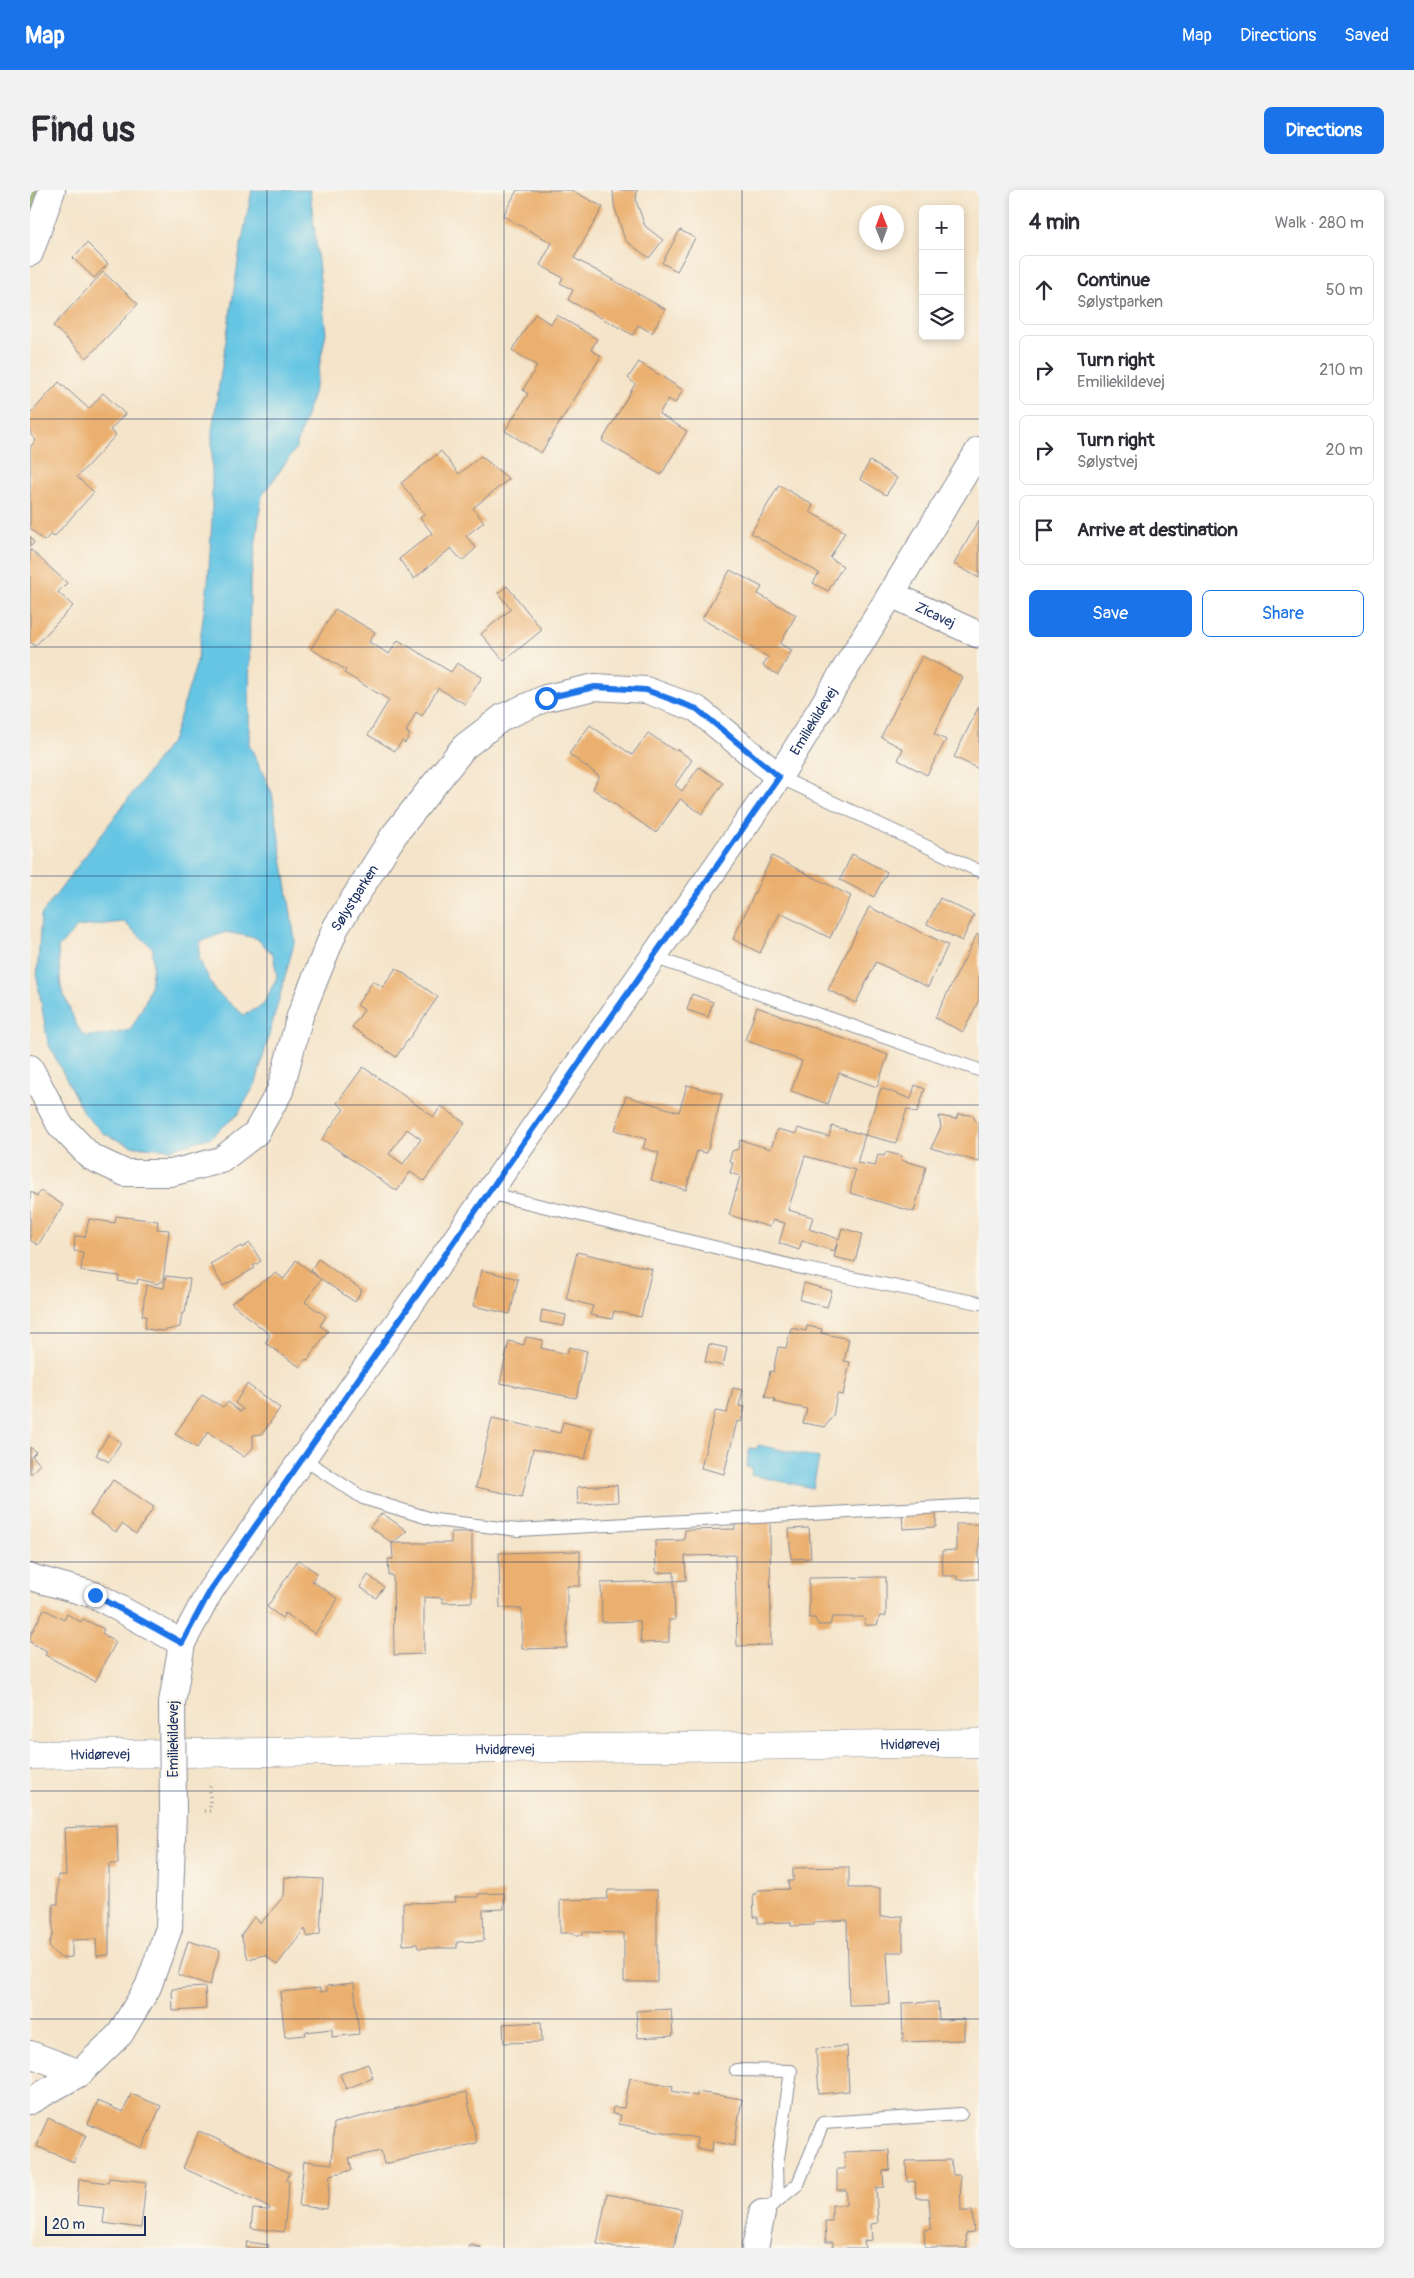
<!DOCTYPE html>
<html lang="en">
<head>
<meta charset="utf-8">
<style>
  :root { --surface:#fff; --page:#f2f2f3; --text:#2b2b33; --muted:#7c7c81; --line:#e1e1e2; --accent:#1a73e8 }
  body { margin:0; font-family:Pangolin,sans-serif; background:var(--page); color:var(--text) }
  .controls { position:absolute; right:15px; top:15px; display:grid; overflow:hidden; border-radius:8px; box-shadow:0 2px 8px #0003 }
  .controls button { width:45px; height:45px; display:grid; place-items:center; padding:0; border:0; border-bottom:1px solid var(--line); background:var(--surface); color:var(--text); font:25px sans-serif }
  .compass { position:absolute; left:829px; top:15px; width:45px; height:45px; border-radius:50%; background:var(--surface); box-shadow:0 2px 8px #0003; rotate:359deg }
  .scale { position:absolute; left:15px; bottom:12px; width:101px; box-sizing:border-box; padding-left:5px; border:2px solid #1b2f5e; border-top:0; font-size:14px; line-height:18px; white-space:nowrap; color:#1b2f5e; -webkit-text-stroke:4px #fbf7ec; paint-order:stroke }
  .stop { position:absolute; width:15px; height:15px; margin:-11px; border:4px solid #1a73e8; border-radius:50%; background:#fff }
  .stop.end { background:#1a73e8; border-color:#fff; box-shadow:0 1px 5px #0008 }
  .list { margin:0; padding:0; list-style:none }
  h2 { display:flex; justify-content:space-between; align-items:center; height:65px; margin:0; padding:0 20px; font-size:21px }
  h2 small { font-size:16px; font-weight:400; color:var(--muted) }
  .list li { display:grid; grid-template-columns:32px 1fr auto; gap:15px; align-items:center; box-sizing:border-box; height:70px; margin:0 10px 10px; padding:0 10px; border:1px solid var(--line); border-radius:8px }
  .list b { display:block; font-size:19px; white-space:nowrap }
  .list p { margin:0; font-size:16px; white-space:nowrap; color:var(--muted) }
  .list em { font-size:16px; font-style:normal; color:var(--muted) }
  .actions { display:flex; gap:10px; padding:15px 20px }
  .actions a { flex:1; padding:11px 0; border:1px solid var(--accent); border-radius:8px; text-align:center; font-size:18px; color:var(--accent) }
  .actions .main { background:var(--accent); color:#fff }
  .icon { flex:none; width:28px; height:28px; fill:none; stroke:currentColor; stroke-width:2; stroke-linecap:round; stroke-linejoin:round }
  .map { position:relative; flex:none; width:949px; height:2058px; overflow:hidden; border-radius:8px }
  header { display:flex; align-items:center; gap:30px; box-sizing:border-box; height:70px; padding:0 25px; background:var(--accent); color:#fff }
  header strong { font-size:24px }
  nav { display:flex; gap:28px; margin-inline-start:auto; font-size:18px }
  .intro { display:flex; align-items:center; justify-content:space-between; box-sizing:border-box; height:120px; padding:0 30px }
  h1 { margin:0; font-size:35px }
  .button { padding:12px 22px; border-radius:8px; background:var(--accent); color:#fff; font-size:18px; font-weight:700 }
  main { display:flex; gap:30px; padding:0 30px }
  aside { flex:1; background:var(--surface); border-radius:8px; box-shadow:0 2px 8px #0003 }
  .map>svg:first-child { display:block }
</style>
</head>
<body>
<header>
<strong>Map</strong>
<nav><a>Map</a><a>Directions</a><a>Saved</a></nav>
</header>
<div class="intro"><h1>Find us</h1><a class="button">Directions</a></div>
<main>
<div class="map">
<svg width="949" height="2058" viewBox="0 0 949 2058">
  <rect width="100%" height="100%" fill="#fbf7ec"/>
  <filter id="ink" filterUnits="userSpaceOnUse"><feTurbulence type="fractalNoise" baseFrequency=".02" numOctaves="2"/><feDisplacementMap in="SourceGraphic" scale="10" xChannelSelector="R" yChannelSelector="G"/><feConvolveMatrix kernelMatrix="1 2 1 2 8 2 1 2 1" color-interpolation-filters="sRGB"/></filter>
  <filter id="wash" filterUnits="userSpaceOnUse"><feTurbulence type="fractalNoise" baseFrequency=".0096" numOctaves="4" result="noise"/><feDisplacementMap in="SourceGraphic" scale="20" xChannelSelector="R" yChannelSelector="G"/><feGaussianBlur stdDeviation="1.12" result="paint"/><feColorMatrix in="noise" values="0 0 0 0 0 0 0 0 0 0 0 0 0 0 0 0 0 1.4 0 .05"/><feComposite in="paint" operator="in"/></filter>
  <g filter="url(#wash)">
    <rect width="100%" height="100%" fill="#f4e4c9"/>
    <path fill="#83a55a" stroke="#4f6a5c" d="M0,0H14L0,36Z"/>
    <path fill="#65c5e3" stroke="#407aa0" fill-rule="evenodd" d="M222,0H280L296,143L285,197L266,258L232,306L220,395L219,554L242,603L265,750L226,893L208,924L181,947L141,959L102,956L74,944L54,924L18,853L7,788L11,725L143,549L167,472L178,393L182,330V241L210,60ZM94,732L123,758C123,795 119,809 100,840L72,846H54L46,834L31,798L28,758L47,737ZM196,742L226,748L243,764L247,787L233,815L214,825L185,801L169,769L170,752Z
      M728,1255L789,1268L783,1298L721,1285L722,1278L716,1277L720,1258L727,1259Z"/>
    <g id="blocks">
      <path fill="#ebb070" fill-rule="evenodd" d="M487,0H541L573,17L544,68L635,119L622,143L608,135L603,145L538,110L543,100L530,93L533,88L510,75L522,53L473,26Z
        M583,0H607L606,11L615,36L633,50L619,68L595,50L584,15Z
        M650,40L665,48L647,81L632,73Z
        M57,53L78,74L64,88L43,68Z
        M73,82L108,114L57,168L23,136Z
        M505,124L521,134L527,125L567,149L561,160L571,166L511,263L475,241L498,204L493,200L507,176L482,160Z
        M609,172L653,200L645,213L638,209L629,224L657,241L631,285L572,251L605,194L598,188Z
        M29,192L59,219L73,203L95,224L80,240L86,245L47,287L64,302L24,347L21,344L14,351L0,338V257L6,250L0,244V224Z
        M411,261L429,284L451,266L479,289L443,318L454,332L436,346L446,358L432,371L421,358L384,389L369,369L402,343L390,328L395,324L371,293Z
        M840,271L867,288L856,305L830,289Z
        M749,295L783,315L780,322L815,342L800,368L813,376L798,401L783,393L789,383L721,343Z
        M949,330V388L924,374Z
        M0,346L4,353L0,357Z
        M0,359L37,393L28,402L43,416L5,456L0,452Z
        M700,380L732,397L728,404L766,425L750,454L762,460L748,485L733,476L738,467L672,429Z
        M477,396L512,440L474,471L451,444L481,419L468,403Z
        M305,419L345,442L339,452L359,464L368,450L421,482L427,473L452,487L435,514L408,498L392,526L386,522L376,542L380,544L375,553L372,551L365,561L338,545L359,510L314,483L316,480L281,459Z
        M892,466L933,487L904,544L916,550L897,585L868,570L873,559L851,547Z
        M949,516V579L924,567Z
        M560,535L602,565L618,543L645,561L647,559L662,570L645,595L652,601L669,577L693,593L672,624L650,609L626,643L563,599L569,586L539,564Z
        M822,664L857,682L844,707L810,690Z
        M742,666L821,706L800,748L750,723L730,763L703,749Z
        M910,708L944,725L932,751L897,734Z
        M839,717L918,755L898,797L846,772L826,813L798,800Z
        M947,744L949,745V810L933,842L905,828Z
        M366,778L408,807L366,867L322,837L334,820L327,815L343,791L353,797Z
        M662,804L683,812L678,827L657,820Z
        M727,817L858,865L847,897L809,883L798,914L761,901L772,871L715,850Z
        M333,877L404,927L411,916L435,933L394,991L380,982L367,1001L292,949L314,919L307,913ZM377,939L391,949L373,974L359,964Z
        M657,895L692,904L677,963L667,961L656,1000L621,990L629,963L613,958L616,949L585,940L596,906L649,922Z
        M885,895L895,899L887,923L877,919L866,953L835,945L827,973L845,976L848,965L854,966L856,962L872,966L871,970L896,977L884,1022L820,1003L825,980L775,966L758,1020L783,1027L779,1039L809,1049L812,1038L832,1044L825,1072L804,1067L808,1051L804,1061L772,1051L769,1060L749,1053L755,1033L743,1030L740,1037L699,1025L710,986L700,983L703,973L699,971L702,961L708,959L710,950L741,959L747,939L766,944L768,938L799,947L802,936L835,945L851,898L881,909Z
        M928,924L942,925L949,935V972L901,958L911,937L909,926L926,929Z
        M0,1001L7,1006L11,1001L33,1015L8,1055L0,1050Z
        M86,1026L128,1031L127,1039L139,1040L133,1092H129L128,1094L108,1089L107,1094L88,1091L89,1086L51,1081L53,1062L44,1061L45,1046L55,1047L59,1029L85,1033Z
        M220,1053L231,1071L223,1076L225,1078L193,1096L180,1074L211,1056L212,1058Z
        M547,1062L622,1079L611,1127L584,1121L582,1129L560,1125L563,1116L536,1109Z
        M288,1069L332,1100L325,1112L291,1089L275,1112L296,1126L290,1136L298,1141L278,1170L276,1169L270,1177L235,1153L240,1145L201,1113L246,1083L254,1089L266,1070L290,1089L281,1080Z
        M452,1080L488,1089L480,1124L443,1116Z
        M136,1086L160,1089L155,1123H152L150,1137L132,1141L115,1139L116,1126H112L116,1095L134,1098Z
        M774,1093L802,1101L797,1117L770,1110Z
        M512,1120L536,1125L534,1136L510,1132Z
        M777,1136L792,1139L791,1143L819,1149L814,1171L820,1172L813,1205L807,1204L803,1226L795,1237L773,1233L777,1219L744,1212L745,1209L735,1207L740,1181L743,1182L748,1157L756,1158L761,1138L776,1141Z
        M496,1147L513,1150L511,1158L537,1164L539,1157L557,1161L546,1208L470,1193L479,1151L494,1155Z
        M679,1154L697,1158L693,1176L675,1172Z
        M217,1194L250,1218L232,1244L223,1245V1258L214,1267L178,1242L167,1258L145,1244L172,1205L193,1217L198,1212L211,1222L213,1219L205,1213Z
        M703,1198L713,1200L709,1216L715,1217L711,1232L707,1231L694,1284L671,1278L685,1221L697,1223Z
        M462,1228L530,1243L533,1232L562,1239L555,1269L503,1259L492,1307L446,1297Z
        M78,1245L91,1252L79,1272L66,1265Z
        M0,1257L6,1262L2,1266L10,1274L0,1285Z
        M83,1290L124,1317L106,1344L92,1334L86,1342L60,1324Z
        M587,1295L588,1312L548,1314L547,1297Z
        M906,1321V1337L873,1339L872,1322Z
        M352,1323L377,1341L362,1353L340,1337Z
        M705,1330H740L741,1455L707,1456L705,1365L655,1366L656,1390L644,1391V1382L626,1383L625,1351L654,1350L655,1340L705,1339Z
        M926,1334H949V1389L927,1390V1386H913L912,1361L926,1360Z
        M779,1338L781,1368L761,1369L759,1339Z
        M421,1342H442V1412L413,1413V1408L394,1407V1464L364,1465L363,1385H359L358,1369H363L362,1353H421Z
        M550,1361V1396H537V1458L492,1459V1419L470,1418L469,1363Z
        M268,1370L287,1383L282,1391L308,1409L285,1444L255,1423L252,1428L237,1417Z
        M338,1385L354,1397L346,1408L330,1397Z
        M856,1387V1426H850L847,1435H836L833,1427H802L800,1435H788L785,1428H779V1388Z
        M644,1391L645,1430H639V1452L611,1453L610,1431L572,1432L571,1393Z
        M14,1419L34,1430L37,1424L51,1432L53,1429L74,1439L72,1443L86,1452L65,1492L15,1465L17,1461L0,1452V1446Z
        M87,1635L88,1674H79V1765L67,1766L66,1749L42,1750V1767L31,1768L20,1759L19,1753L23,1744V1714H28V1685H36L34,1638Z
        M819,1677V1698H850V1727L873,1726V1762H857L860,1814L819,1815L817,1730L785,1732L784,1735L761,1736V1732L728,1733V1727H724L723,1704H727V1700L759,1699L758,1691H763V1678Z
        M255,1687L293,1689L290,1744L278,1747L275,1739L247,1775L235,1765L218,1769L211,1745L224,1727L231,1733L254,1706Z
        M578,1700H627V1792H594V1743L553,1742V1745H544V1743H530V1710L577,1709Z
        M474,1703V1719L453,1720L454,1751L427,1752V1758H388L387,1754L373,1755V1713L426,1712L425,1707H448V1704Z
        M158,1751L190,1760L180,1795L148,1785Z
        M324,1793L329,1844L302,1847V1839L275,1842L276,1845L255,1847L250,1802L290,1798V1802L297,1801V1796Z
        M175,1797L176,1819L143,1821L142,1799Z
        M908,1812L909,1830L934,1829V1850L873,1852L872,1813Z
        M641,1819L643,1846L608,1848L606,1821Z
        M511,1832L512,1852L474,1853L473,1834Z
        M817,1856L819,1901L789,1904L786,1859Z
        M338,1874L343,1888L316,1899L310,1884Z
        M600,1888L643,1896L642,1901L667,1906V1902L712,1909L704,1956L683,1951L682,1961L666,1958L667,1948L589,1934L591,1925L582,1924L583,1917L594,1918Z
        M436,1902L447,1953L354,1974L351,1961L319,1968L322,1980L300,1985L297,2019L269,2016L274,1971L302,1974L304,1933Z
        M101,1904L131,1916L112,1958L58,1934L68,1911L93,1922Z
        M18,1928L56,1945L44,1972L6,1956Z
        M169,1941L260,1983L256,1990L259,1992L254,2042L221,2038L223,2019L239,2020L240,2018L153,1978Z
        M859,1960L860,1980L853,1981L854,1997L846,1998L848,2033L841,2034L842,2050L834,2051L835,2058H803V2052H796L795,2031H802V2015H816V2000H807V1979H815L814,1962Z
        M921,1970L923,1985H930L931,2021H942L944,2042L936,2043L937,2058H895L894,2040L901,2039L899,2008H886L885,1991L877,1992L876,1971Z
        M79,1988L116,1992L111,2038L73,2033L75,2018L47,2015L49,1989L78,1993Z
        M577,2004L652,2019L644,2058H586L567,2054Z
        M217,2052L239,2055L238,2058H216Z
        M439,2055L451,2057V2058H439Z"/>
    </g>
  </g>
  <g filter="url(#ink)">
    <use href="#blocks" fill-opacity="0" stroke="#888a94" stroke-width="1"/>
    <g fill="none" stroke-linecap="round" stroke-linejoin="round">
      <defs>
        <path id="lane" d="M749,587L949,681
          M623,767L949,880
          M458,1003L776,1079L949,1113
          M272,1268L333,1308L405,1330L488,1340L949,1315
          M706,1880L761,1881L747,1975L748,2010
          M732,2023L768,1994L793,1933L931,1924"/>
        <g id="street">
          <path d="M0,63L22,0"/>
          <path id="s1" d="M861,404L949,445"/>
          <path id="s2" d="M0,878L30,935L61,967L95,983H141L191,970L226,943L250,901L270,826L306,737L364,645L434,557L473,527L516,508L565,497L616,500L667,519L749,587"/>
          <path d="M0,1387L65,1405L152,1453"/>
          <path id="s3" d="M142,1513L152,1453L180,1401L749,587L949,260"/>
          <path d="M0,1864L50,1883"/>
          <path d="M0,1911L50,1883L90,1844L118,1797L139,1738L143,1621"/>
          <path d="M725,2058L732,2023"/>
        </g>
        <g id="secondary">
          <path id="s4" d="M0,1565L949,1553"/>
        </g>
      </defs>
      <use href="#lane" stroke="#888a94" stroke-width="14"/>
      <use href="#street" stroke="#888a94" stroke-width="28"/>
      <use href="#secondary" stroke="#888a94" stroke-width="29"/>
      <path stroke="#888a94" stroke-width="3" stroke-dasharray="1 4" stroke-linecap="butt" d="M174,1621H180V1593"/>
      <use href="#lane" stroke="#fff" stroke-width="12"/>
      <use href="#street" stroke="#fff" stroke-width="26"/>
      <use href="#secondary" stroke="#fff" stroke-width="28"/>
      <defs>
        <path id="street-bridge" d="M142,1513L143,1621"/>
      </defs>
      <use href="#street-bridge" stroke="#888a94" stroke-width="28" stroke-linecap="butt"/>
      <use href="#street-bridge" stroke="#fff" stroke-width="26"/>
    </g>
  </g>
  <g fill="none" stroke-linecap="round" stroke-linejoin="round" filter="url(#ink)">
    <path stroke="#1a73e8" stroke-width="6" d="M65,1405L152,1453L180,1401L749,587L667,519L616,500L565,497L516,508"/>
  </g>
  <path fill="none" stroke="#1b2f5e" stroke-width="1" stroke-opacity="0.55" d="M237,0V2058M474,0V2058M712,0V2058M0,229H949M0,457H949M0,686H949M0,915H949M0,1143H949M0,1372H949M0,1601H949M0,1829H949"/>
  <g text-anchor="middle" stroke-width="5" stroke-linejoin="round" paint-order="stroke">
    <g font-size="14" fill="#1b2f5e" stroke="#fbf7ec">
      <text dy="5" stroke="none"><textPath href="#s1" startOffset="49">Zicavej</textPath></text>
      <text dy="5" stroke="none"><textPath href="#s3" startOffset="1179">Emiliekildevej</textPath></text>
      <text dy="5" stroke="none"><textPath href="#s2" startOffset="545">Sølystparken</textPath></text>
      <text transform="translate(143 1549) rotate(-90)" y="5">Emiliekildevej</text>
      <text dy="5" stroke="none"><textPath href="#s4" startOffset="880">Hvidørevej</textPath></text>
      <text dy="5" stroke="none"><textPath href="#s4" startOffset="475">Hvidørevej</textPath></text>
      <text dy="5" stroke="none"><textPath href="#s4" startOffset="70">Hvidørevej</textPath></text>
    </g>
  </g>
</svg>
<div class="controls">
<button>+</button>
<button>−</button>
<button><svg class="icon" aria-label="layers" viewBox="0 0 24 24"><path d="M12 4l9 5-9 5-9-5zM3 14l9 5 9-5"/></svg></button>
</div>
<svg class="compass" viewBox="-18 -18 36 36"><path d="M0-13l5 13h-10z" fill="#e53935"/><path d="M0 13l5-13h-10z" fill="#7c7c81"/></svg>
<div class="scale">20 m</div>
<div class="stop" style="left:516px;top:508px"></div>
<div class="stop end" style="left:65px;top:1405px"></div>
</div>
<aside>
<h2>4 min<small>Walk · 280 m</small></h2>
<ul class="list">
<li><svg class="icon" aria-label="ahead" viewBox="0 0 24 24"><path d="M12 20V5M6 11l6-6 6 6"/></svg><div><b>Continue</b><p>Sølystparken</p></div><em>50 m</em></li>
<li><svg class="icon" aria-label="right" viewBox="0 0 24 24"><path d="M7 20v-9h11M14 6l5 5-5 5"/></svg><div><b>Turn right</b><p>Emiliekildevej</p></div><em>210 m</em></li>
<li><svg class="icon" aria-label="right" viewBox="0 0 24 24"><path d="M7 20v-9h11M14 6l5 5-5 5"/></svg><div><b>Turn right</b><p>Sølystvej</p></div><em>20 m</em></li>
<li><svg class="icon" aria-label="arrive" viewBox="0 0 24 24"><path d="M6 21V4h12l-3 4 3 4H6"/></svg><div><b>Arrive at destination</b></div></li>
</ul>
<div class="actions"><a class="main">Save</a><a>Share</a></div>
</aside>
</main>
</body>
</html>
